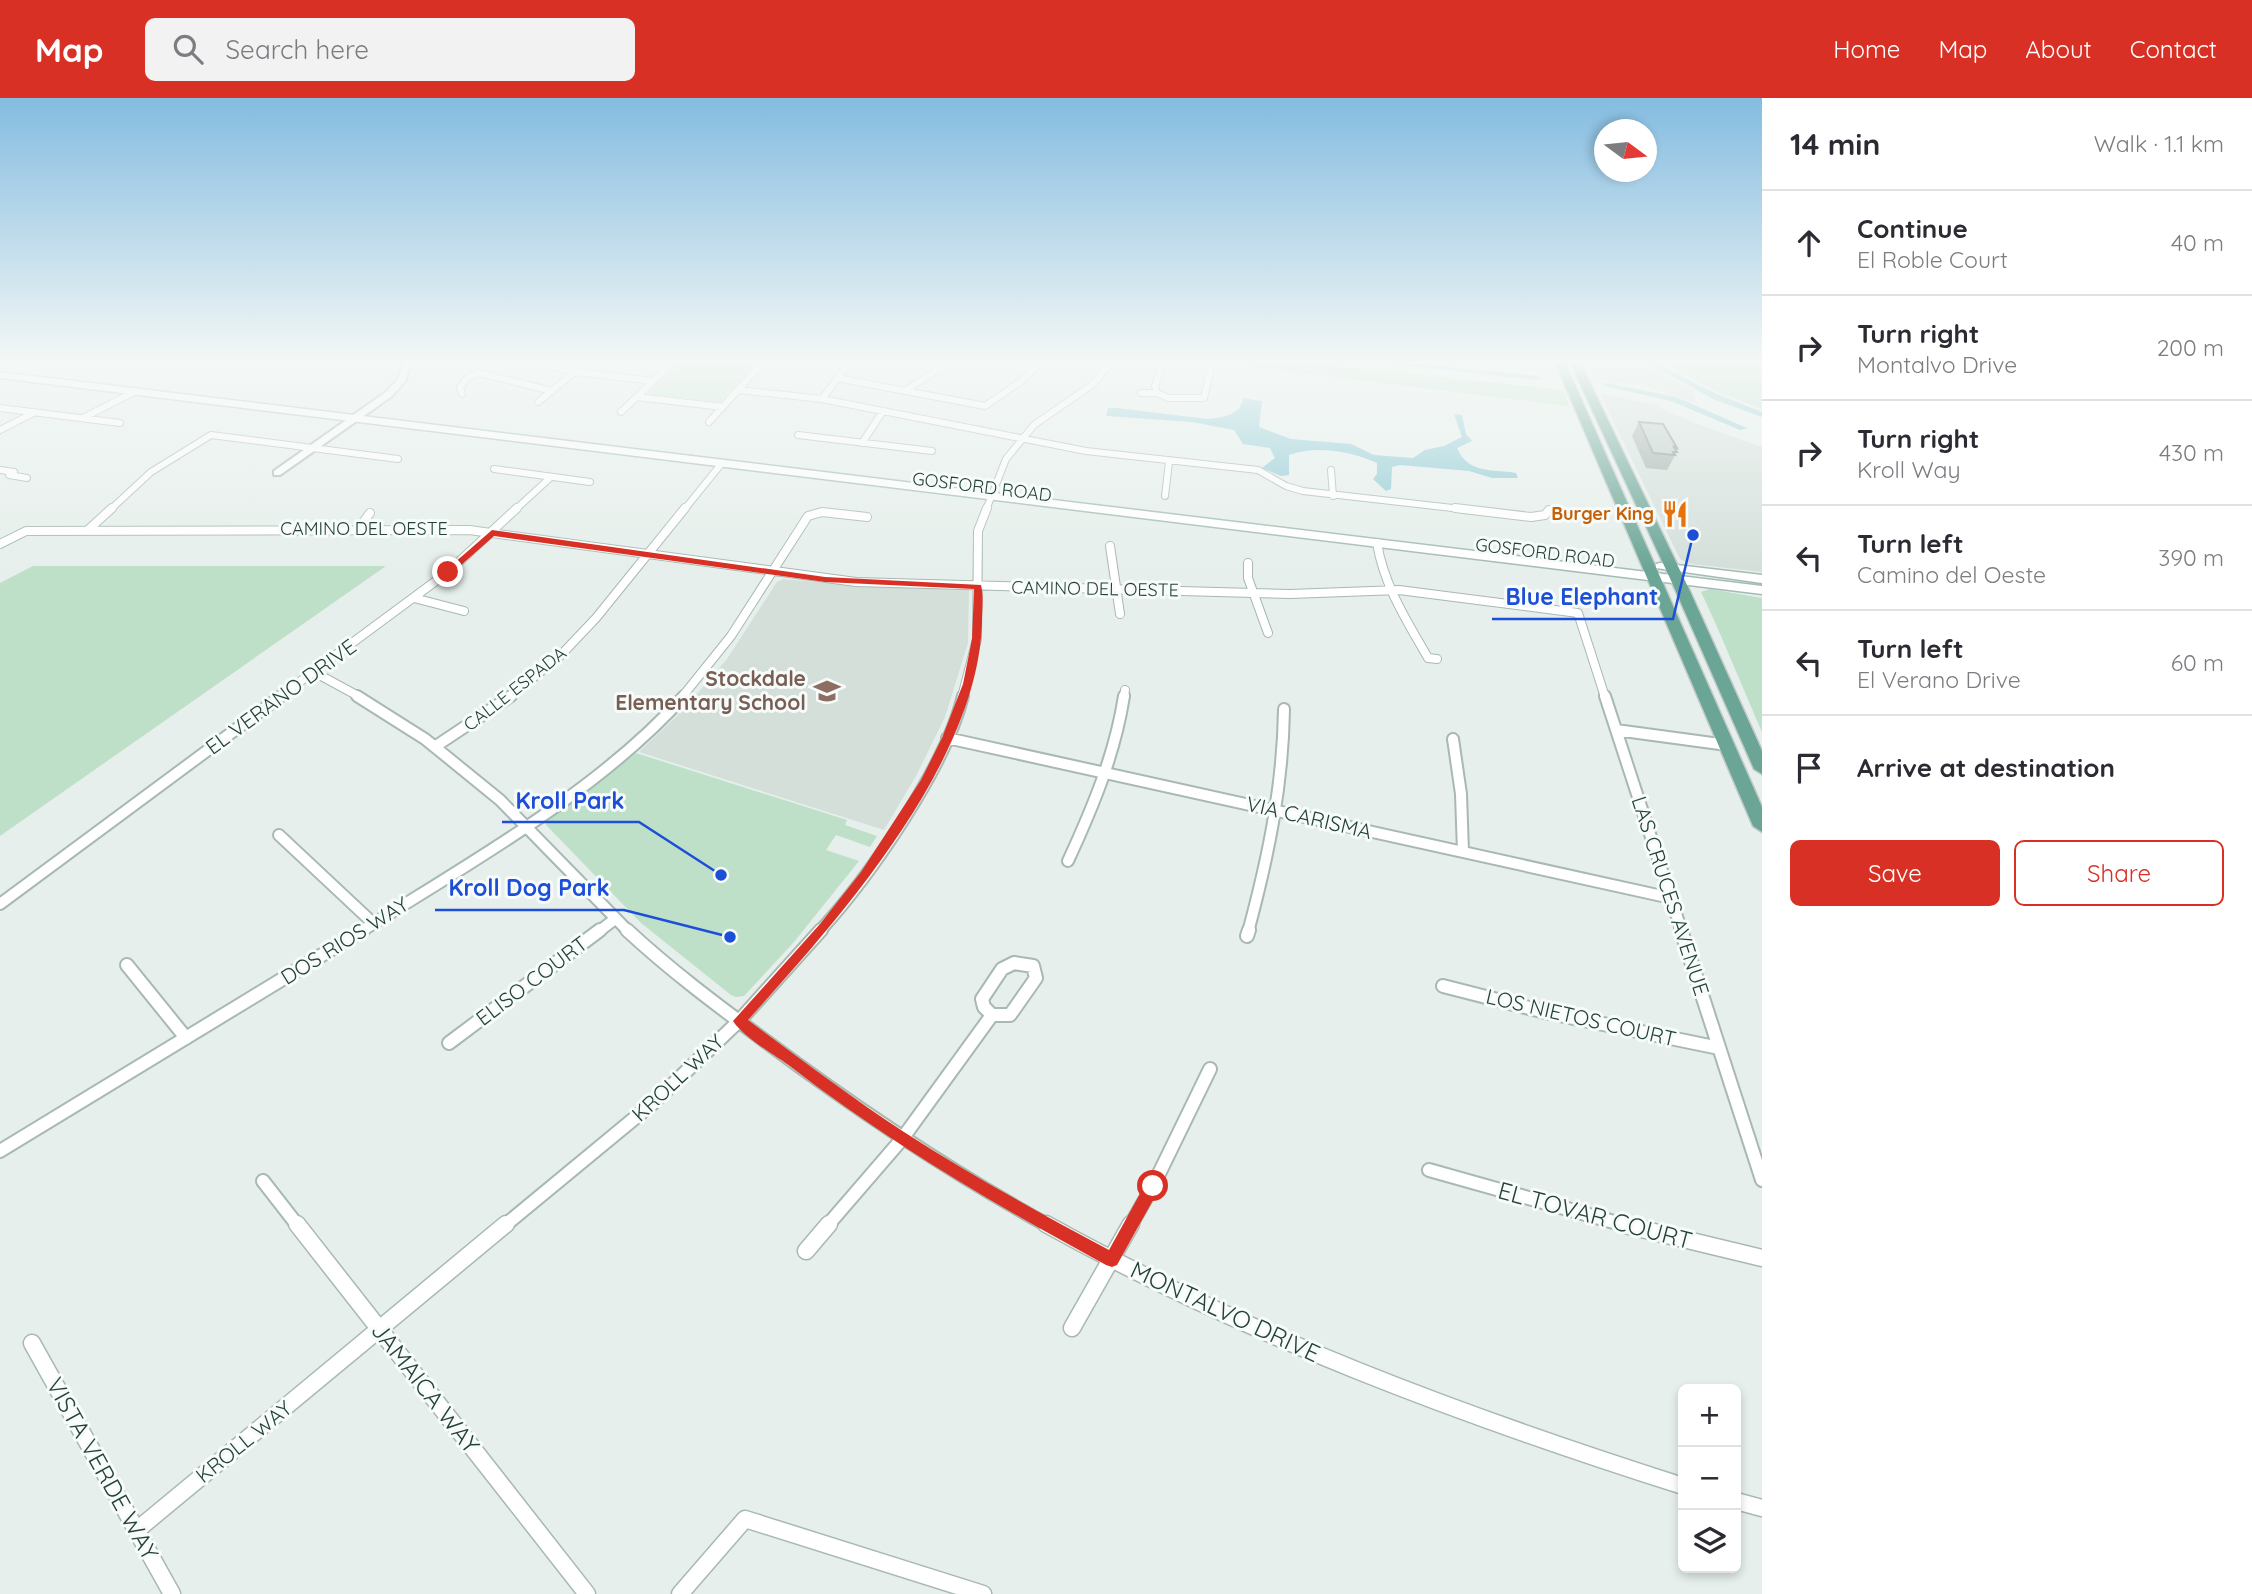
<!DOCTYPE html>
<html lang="en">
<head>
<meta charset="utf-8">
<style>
  :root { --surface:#fff; --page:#f2f2f3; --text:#2b2b33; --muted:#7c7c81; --line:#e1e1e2; --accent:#d93025 }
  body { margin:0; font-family:Quicksand,sans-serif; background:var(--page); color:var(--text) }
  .controls { position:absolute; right:21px; bottom:21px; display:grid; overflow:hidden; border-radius:10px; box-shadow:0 4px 10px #0003 }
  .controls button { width:63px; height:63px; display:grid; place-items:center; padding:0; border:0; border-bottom:2px solid var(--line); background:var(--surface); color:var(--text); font:35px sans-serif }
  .compass { position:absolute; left:1594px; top:21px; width:63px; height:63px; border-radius:50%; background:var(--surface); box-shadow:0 4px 10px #0003; rotate:105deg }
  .stop { position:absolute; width:21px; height:21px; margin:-16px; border:5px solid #d93025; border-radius:50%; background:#fff }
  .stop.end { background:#d93025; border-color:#fff; box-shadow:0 2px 7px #0008 }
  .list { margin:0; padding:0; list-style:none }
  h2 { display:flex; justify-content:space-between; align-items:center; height:91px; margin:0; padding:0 28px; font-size:30px }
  h2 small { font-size:23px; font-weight:400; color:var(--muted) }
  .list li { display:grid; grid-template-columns:46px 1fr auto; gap:21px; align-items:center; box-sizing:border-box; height:105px; padding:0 28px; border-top:2px solid var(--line) }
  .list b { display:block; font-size:26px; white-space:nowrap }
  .list p { margin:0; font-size:23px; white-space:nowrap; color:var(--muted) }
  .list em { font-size:23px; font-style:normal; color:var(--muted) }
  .actions { display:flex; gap:14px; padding:21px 28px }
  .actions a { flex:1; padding:16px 0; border:2px solid var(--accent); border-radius:10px; text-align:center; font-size:24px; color:var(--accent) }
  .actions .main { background:var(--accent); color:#fff }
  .icon { flex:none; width:38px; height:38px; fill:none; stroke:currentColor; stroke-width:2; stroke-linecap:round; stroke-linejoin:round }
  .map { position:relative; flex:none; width:1762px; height:1496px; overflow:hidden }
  header { display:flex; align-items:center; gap:42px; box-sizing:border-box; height:98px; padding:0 35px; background:var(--accent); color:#fff }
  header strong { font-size:33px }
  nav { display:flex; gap:38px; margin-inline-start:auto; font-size:24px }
  .search { width:490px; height:63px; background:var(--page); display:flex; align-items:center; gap:18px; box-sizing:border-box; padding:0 24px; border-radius:10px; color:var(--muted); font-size:26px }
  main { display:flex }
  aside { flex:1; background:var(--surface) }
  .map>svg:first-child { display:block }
</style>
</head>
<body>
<header>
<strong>Map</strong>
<div class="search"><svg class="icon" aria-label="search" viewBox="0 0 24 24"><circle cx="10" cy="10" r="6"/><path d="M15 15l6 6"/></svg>Search here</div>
<nav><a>Home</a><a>Map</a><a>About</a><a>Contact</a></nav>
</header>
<main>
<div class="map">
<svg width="1762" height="1496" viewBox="0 0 1762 1496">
  <rect width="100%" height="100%" fill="#e6efeb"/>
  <path fill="#d4dfda" d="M1429,262H1549L1554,275Z
    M1584,262H1640L1693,292L1697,305L1644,288L1593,280Z
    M1600,296L1652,306L1697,326L1762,349V474L1691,466L1680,461Z
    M783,481L874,489L969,492L968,545L945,619L916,678L884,732L639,654L682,613L727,561L777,484Z"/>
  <path fill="#bfe0c8" d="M682,262H758L720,304L647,296Z
    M1195,262H1283L1563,292L1569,308Z
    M1659,262H1762V311L1711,291Z
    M33,468H386L0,738V485Z
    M1710,491L1762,500V634C1741,586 1721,536 1701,494Z
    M636,655L847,722L845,727L877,738L870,749L836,737L826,752L859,763L794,844L744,898L736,899L731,897L641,825L546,727L547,723Z"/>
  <path fill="#8ec9d4" d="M1243,300L1262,303L1259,329L1291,341L1351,346L1374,357L1413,360L1425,352L1444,348L1462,339L1454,316L1462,317L1466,336L1472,343L1457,350C1468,376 1492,371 1516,375L1518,380H1492L1469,373L1400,367L1392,369L1391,391L1386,393L1373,381L1377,376V365C1351,353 1316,347 1289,357V377L1281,378L1262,370L1275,360L1270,350L1243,346L1234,332L1192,324L1106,318L1108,310H1117L1208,321C1224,319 1241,317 1243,300Z"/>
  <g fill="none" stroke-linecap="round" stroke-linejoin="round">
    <path fill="#8ec9d4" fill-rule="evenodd" d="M1368,262H1388L1538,278L1541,280L1538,282L1371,264Z
      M1642,262H1650L1719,297L1762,314V319L1713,301Z
      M1606,285L1676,299L1747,330L1740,332L1671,303L1604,288V286Z"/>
    <defs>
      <path id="minor-far4" d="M527,262L575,274L654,283
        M1164,262L1155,288L1157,295L1168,300H1204L1211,270
        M837,280L985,308L1020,284L1042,264
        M738,292L822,301L1086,353L1258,372L1286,388L1303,393L1470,412
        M905,293L952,262
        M1141,295H1157
        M462,296L460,289L468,279L479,275L552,293
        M637,299L723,309
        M822,301L851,262
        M538,304L575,274
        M0,310L120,325
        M621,314L675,262
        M83,320L134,294
        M709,324L765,262
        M0,332L35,314
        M798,337L932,353
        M862,345L883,313
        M494,371L590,384
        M0,372L14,374L9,377L27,380
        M1331,372L1333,398
        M1165,398L1169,364
        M110,412L151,374L211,337L398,361
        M515,412L551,379
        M684,412L722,365
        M986,412L1006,361L1034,327L1093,286L1113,262"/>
      <path id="minor-far3" d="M1455,410L1531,419L1545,417L1549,412
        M358,431L370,415
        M88,432L112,410
        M1377,445C1384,488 1407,523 1428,560L1437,561
        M0,446L26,433L469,432L856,484L1290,496L1399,492L1578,515L1605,599
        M1110,448L1120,516
        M1248,465V480L1268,535
        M414,500L464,513
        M314,574L360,599
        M279,599L448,474L517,410
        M509,599L560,558L596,520L685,410
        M682,599L731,538L808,418L822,414L867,419
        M962,599L977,541L978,433L987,410
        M1124,599L1125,592"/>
      <path id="minor-far2" d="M357,598L425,641L500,702L629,834
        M1605,598L1682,834
        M1616,632L1727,647
        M947,640L1671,800
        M1453,641L1461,696L1463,754
        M436,648L511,598
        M279,737L374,826
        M1068,763C1093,709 1115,656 1124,598
        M0,806L281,598
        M360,834C468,766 599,693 684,598
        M598,834L615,821
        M819,834C870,778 945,670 963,598
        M1248,834C1268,760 1283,688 1284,611"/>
      <path id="minor-far1" d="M627,832C670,872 717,907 764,942C855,1010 949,1073 1049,1128
        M1681,832L1762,1082
        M1247,838L1249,832
        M1014,865L1033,868L1036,880L1010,917H992L984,909L982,901L1002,871Z
        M127,867L186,940
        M1443,888L1545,914L1719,950
        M449,945L600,832
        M0,1053L363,832
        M1429,1072L1628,1128
        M263,1083L298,1128
        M504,1128L653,1005L739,923L821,832
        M827,1128L902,1041L992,917
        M1130,1128L1153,1088L1210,971"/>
      <path id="minor" d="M297,1126L587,1496
        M1046,1126C1248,1238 1463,1318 1683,1388
        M1621,1126L1762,1160
        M806,1153L829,1126
        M1072,1230L1131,1126
        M32,1245L172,1496
        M1736,1403L1762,1410
        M137,1432L506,1126
        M680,1496L745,1421L983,1496"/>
      <path id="tertiary" d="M404,262H412L406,282L392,298L280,377H274V373L386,294L398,281Z"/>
      <path id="secondary" d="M0,274L1762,488V496L0,280Z
        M1660,465L1762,477V485L1656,470V466Z"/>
      <path id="primary" d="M1554,262H1564L1762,709V734L1753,728Z
        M1569,262H1579L1688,489L1762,653V676L1754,671L1674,489Z"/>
    </defs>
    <use href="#minor-far4" stroke="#a8b8b2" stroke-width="8"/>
    <use href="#minor-far3" stroke="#a8b8b2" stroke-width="10"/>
    <use href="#minor-far2" stroke="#a8b8b2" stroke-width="14"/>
    <use href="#minor-far1" stroke="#a8b8b2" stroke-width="16"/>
    <use href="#minor" stroke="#a8b8b2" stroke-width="19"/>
    <use href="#tertiary" stroke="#a8b8b2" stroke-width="4"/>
    <use href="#secondary" stroke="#a4bbb3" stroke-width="3"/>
    <use href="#primary" stroke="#c2cac8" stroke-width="3"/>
    <use href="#minor-far4" stroke="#fff" stroke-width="6"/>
    <use href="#minor-far3" stroke="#fff" stroke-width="8"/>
    <use href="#minor-far2" stroke="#fff" stroke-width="10"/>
    <use href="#minor-far1" stroke="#fff" stroke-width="12"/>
    <use href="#minor" stroke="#fff" stroke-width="16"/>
    <use href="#tertiary" fill="#fff" fill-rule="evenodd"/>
    <use href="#secondary" fill="#fff" fill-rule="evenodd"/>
    <use href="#primary" fill="#6aa596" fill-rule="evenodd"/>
  </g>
  <path fill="#a1aea9" d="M1639,324L1677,350L1676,352L1677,354L1667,372L1646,370L1632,338Z"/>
  <path fill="#bbcac4" stroke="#838d89" stroke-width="2" d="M1639,324L1663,326L1677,350L1674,349L1677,354H1673L1675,357L1653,355Z"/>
  <linearGradient id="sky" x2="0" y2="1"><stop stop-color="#84bce0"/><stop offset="0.56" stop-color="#f4f8f6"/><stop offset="1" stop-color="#f4f8f6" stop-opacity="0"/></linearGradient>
  <rect width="1762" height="471" fill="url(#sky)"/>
  <path fill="#d93025" d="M492,432L825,479L981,487C984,498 982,512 982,524C978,666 839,821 748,922C799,960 851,999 904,1034C970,1077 1040,1115 1109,1152L1147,1083H1158L1160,1088L1158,1093L1117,1167L1112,1169L1106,1167C997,1108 890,1045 791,969C775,957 743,939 733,923L820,826L861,774L921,682L942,640L963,586L972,541L974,491L825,484L494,438L451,476H445V473Z"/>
  <defs>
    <symbol id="restaurant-bare" viewBox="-9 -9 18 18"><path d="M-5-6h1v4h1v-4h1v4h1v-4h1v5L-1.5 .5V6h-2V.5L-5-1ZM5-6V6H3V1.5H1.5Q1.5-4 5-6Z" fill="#e8710a" stroke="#f7fbf9" stroke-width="2.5" paint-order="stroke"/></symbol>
    <symbol id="school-bare" viewBox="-9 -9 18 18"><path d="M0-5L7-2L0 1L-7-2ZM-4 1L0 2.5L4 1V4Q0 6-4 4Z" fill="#8d6e63" stroke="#f7fbf9" stroke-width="2.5" paint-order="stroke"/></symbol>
  </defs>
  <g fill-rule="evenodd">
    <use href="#restaurant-bare" x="1656" y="397" width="38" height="38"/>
    <use href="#school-bare" x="808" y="574" width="38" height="38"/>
  </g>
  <g text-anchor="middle" stroke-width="6" stroke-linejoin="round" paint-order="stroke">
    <g font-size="18" fill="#24423a" stroke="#f7fbf9">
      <text transform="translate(982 389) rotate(7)" y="6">GOSFORD ROAD</text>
      <text x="364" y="437">CAMINO DEL OESTE</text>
      <text transform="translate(1545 455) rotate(7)" y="6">GOSFORD ROAD</text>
      <text transform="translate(1095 491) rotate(1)" y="6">CAMINO DEL OESTE</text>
      <text transform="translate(515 591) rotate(-38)" y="6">CALLE ESPADA</text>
    </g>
    <g font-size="18" font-weight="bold" fill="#c56008" stroke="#f7fbf9" text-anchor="end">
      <text x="1654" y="422">Burger King</text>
    </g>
    <g font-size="21" font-weight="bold" fill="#785e54" stroke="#f7fbf9" text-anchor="end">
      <text x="806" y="588">Stockdale<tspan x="806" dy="24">Elementary School</tspan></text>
    </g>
    <g font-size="21" fill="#24423a" stroke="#f7fbf9">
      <text transform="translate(281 599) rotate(-36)" y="7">EL VERANO DRIVE</text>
      <text transform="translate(1309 720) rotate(13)" y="7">VIA CARISMA</text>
      <text transform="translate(1670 798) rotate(72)" y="7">LAS CRUCES AVENUE</text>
      <text transform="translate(345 843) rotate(-32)" y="7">DOS RIOS WAY</text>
      <text transform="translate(532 883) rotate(-37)" y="7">ELISO COURT</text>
      <text transform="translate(1581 920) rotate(13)" y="7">LOS NIETOS COURT</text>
      <text transform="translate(678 980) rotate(-43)" y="7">KROLL WAY</text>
      <text transform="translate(244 1344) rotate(-39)" y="7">KROLL WAY</text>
    </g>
    <g font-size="24" fill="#24423a" stroke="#f7fbf9">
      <text transform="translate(1595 1118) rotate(15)" y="8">EL TOVAR COURT</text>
      <text transform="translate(1225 1214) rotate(25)" y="8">MONTALVO DRIVE</text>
      <text transform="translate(425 1290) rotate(52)" y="8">JAMAICA WAY</text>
      <text transform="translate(102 1371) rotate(61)" y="8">VISTA VERDE WAY</text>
    </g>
  </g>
  <path fill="none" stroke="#1d4ed8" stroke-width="2.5" d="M1693 437L1673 521H1492M721 777L639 724H502M730 839L624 812H435"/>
  <g fill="#1d4ed8" stroke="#f7fbf9" stroke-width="2.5">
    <circle cx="1693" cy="437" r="7"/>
    <circle cx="721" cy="777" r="7"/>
    <circle cx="730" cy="839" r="7"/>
  </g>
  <g font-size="23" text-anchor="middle" font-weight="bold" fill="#1d4ed8" stroke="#f7fbf9" stroke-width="6" stroke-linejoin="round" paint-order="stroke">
    <text x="1582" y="507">Blue Elephant</text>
    <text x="570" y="711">Kroll Park</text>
    <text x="529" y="798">Kroll Dog Park</text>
  </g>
</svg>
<div class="controls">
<button>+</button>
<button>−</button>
<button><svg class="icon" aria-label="layers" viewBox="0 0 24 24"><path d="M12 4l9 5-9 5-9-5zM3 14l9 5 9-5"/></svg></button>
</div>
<svg class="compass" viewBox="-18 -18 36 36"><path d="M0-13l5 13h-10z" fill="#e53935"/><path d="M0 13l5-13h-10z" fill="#7c7c81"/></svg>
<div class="stop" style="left:1153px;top:1088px"></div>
<div class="stop end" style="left:448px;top:474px"></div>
</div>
<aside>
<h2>14 min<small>Walk · 1.1 km</small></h2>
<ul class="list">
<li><svg class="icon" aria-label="ahead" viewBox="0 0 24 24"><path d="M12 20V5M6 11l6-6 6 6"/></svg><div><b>Continue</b><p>El Roble Court</p></div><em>40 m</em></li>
<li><svg class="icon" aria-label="right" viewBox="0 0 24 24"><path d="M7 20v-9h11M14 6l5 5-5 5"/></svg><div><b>Turn right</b><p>Montalvo Drive</p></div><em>200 m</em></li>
<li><svg class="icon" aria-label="right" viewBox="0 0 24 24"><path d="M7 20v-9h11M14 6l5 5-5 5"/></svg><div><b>Turn right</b><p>Kroll Way</p></div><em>430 m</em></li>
<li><svg class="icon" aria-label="left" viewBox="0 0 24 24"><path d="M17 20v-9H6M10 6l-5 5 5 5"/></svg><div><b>Turn left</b><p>Camino del Oeste</p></div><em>390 m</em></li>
<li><svg class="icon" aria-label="left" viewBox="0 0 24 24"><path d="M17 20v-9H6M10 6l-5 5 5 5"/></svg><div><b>Turn left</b><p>El Verano Drive</p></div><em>60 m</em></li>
<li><svg class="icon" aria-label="arrive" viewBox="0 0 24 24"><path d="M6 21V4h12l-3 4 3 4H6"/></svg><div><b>Arrive at destination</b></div></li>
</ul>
<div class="actions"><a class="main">Save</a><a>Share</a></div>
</aside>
</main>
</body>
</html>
